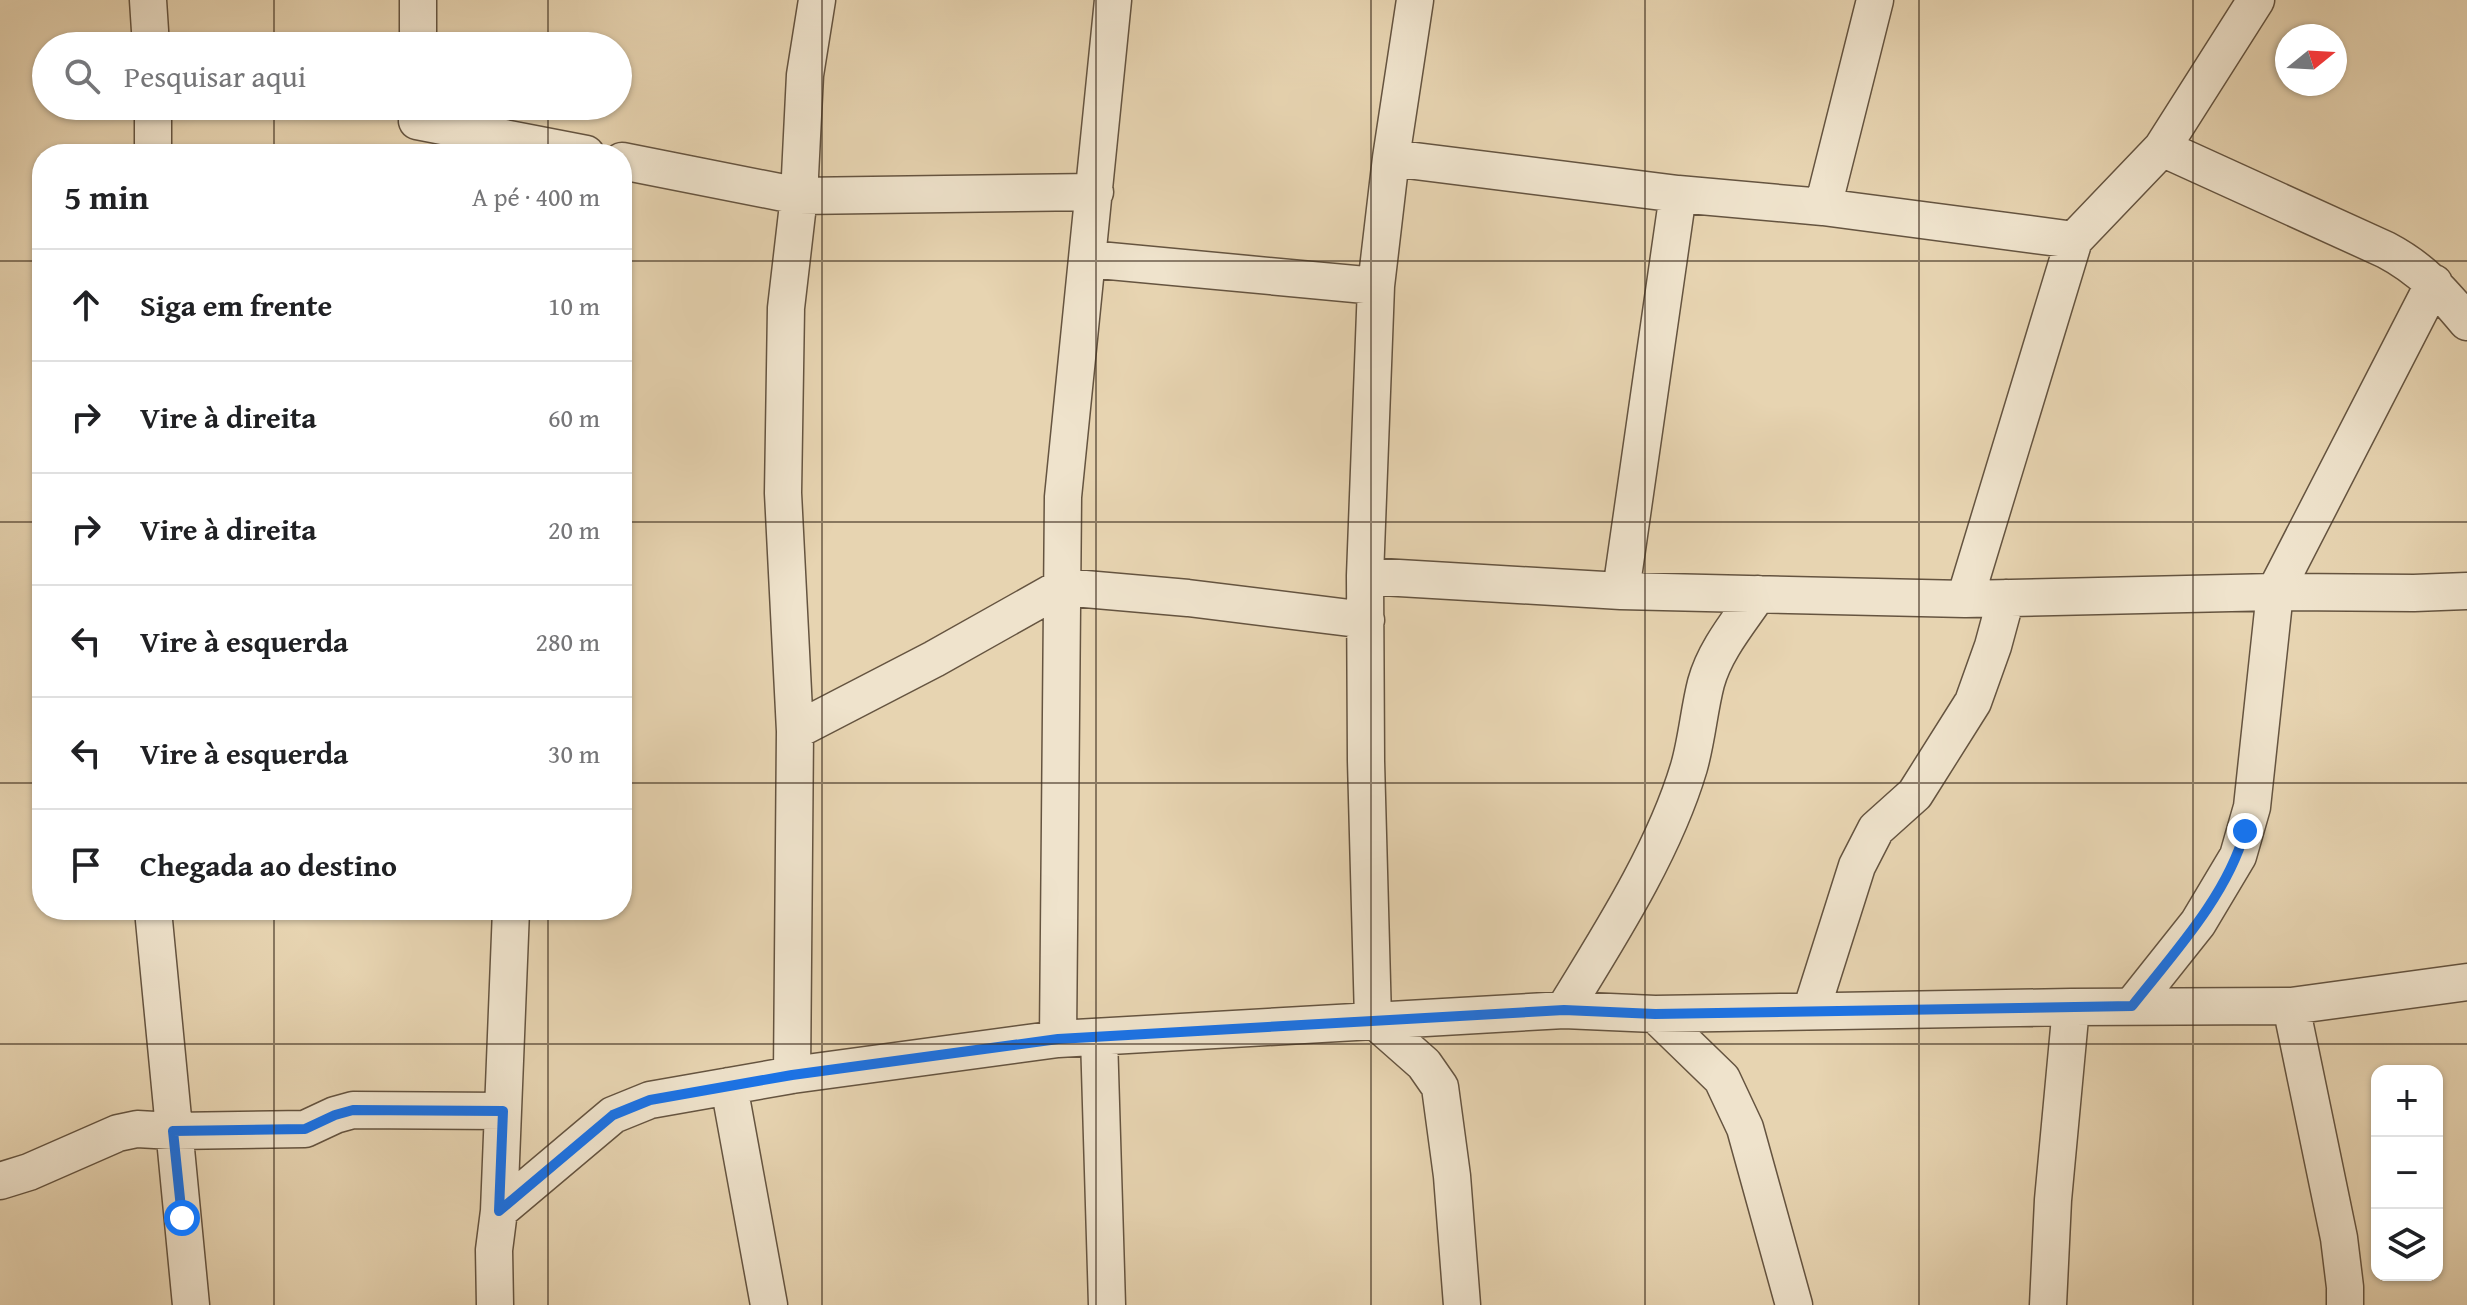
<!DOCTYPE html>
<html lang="pt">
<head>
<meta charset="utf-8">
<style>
  :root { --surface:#fff; --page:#f2f2f2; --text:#202124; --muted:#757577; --line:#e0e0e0 }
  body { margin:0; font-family:"Gentium Book Plus",serif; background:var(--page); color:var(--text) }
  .controls { position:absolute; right:24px; bottom:24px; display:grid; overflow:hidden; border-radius:16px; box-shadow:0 2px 6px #0004 }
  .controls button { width:72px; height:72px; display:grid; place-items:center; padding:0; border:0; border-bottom:2px solid var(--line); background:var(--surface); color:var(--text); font:40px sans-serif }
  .compass { position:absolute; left:2275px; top:24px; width:72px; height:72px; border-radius:50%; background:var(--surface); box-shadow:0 2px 6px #0004; rotate:72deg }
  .stop { position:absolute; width:24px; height:24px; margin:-18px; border:6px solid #1a73e8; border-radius:50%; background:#fff }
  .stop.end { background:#1a73e8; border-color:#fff; box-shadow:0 2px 8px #0008 }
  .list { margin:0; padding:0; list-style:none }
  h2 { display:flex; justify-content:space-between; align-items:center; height:104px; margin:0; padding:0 32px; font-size:34px }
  h2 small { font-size:26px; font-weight:400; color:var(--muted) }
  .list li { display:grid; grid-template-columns:52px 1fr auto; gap:24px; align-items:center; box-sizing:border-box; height:112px; padding:0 32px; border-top:2px solid var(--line) }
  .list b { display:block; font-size:30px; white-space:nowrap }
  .list em { font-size:26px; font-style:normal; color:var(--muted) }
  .icon { flex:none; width:44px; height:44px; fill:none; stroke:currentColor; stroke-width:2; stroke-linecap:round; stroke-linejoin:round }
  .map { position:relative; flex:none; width:2467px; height:1305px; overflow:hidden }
  .search { position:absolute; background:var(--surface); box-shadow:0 2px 6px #0004; left:32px; top:32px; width:600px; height:88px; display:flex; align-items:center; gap:20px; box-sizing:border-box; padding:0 28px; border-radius:44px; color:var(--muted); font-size:30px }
  .panel { position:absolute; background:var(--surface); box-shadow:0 2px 6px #0004; left:32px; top:144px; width:600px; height:776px; border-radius:32px }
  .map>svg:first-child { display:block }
</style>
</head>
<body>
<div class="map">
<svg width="2467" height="1305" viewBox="0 0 2467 1305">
  <rect width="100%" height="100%" fill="#e7d4b1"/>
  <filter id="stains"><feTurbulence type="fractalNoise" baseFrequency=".0025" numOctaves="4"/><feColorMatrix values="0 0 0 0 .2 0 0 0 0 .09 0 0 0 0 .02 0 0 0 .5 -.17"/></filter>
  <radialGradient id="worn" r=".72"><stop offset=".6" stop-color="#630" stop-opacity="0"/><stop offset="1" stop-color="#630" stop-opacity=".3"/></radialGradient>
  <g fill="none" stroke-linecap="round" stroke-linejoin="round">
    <defs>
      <path id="minor" d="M148,0L151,46
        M1415,0L1391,158L1376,286L1365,576L1366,761L1373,1019L1424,1064L1440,1087L1452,1176L1462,1305
        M418,46V0
        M153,106V154
        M417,121L586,154
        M2162,148L2386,250C2422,269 2441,291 2467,322
        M1391,158L1678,194L1823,207L2074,240
        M622,161L799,196L1095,192
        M1823,207L1875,0
        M1088,259L1376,286
        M1365,576L1621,591L1965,599L2275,592L2414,593L2467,591
        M1621,591L1678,194
        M1965,599L2074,240L2162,148L2256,0
        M795,731L934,659L1062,587L1188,598L1366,620
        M153,910L191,1305
        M2132,1006L2198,923L2238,856L2252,807L2275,592L2434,283
        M2291,1006L2339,1238L2345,1287V1305
        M1564,1010C1610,935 1664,851 1689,767C1697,739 1699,710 1706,683C1715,650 1739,622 1758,594
        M1811,1011L1857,866L1876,829L1915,794L1973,702L1993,646L2006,598
        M1655,1014L1722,1079L1745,1128L1794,1305
        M1099,1037L1107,1305
        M1058,1039L1063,497L1113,0
        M792,1075L795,731L783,493L786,308L799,196L805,75L817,0
        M729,1086L769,1305
        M0,1181L29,1172L118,1133L137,1129L173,1131L305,1129L335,1115L353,1110L503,1111
        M499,1211L613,1115L650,1100L792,1075L1058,1039L1564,1010L1655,1014L2071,1007L2291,1006L2467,982
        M495,1305L494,1250L499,1211L511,910
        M2048,1305L2053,1200L2071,1007"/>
    </defs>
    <use href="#minor" stroke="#655440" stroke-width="39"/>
    <use href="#minor" stroke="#efe3cc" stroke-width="36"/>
  </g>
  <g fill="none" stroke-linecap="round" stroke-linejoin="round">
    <path stroke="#1a73e8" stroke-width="10" d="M182,1218L173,1131L305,1129L335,1115L353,1110L503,1111L499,1211L613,1115L650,1100L792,1075L1058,1039L1564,1010L1655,1014L2132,1006C2173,954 2227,896 2245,831"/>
  </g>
  <path fill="none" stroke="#3a291b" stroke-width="2" stroke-opacity="0.55" d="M274,0V46M548,0V46M822,0V1305M1096,0V1305M1371,0V1305M1645,0V1305M1919,0V1305M2193,0V1305M274,106V154M548,106V154M0,261H42M622,261H2467M0,522H42M622,522H2467M0,783H42M622,783H2467M274,910V1305M548,910V1305M0,1044H2467"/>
  <rect width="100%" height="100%" filter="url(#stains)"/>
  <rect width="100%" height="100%" fill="url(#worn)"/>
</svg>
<div class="controls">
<button>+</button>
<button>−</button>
<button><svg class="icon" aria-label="layers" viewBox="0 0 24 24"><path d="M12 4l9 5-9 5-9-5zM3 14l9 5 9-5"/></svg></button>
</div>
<svg class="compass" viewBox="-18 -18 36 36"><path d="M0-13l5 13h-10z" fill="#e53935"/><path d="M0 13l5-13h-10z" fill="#757577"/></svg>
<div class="stop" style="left:182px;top:1218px"></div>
<div class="stop end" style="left:2245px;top:831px"></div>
<div class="search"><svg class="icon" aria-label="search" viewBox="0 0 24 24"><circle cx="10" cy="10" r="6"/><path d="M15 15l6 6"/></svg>Pesquisar aqui</div>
<section class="panel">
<h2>5 min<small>A pé · 400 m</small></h2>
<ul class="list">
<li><svg class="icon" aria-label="ahead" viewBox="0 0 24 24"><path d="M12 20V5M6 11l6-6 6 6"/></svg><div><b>Siga em frente</b></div><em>10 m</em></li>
<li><svg class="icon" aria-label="right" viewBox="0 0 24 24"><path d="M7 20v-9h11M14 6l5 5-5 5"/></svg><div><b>Vire à direita</b></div><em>60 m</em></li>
<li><svg class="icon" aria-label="right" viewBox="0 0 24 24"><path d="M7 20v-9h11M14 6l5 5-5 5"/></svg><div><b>Vire à direita</b></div><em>20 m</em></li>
<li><svg class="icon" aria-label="left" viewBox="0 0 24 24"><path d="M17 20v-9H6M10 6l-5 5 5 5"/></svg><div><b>Vire à esquerda</b></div><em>280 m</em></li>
<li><svg class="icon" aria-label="left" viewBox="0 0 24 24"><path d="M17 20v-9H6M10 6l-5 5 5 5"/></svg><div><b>Vire à esquerda</b></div><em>30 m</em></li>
<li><svg class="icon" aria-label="arrive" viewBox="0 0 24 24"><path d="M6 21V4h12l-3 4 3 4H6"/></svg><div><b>Chegada ao destino</b></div></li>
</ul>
</section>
</div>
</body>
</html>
